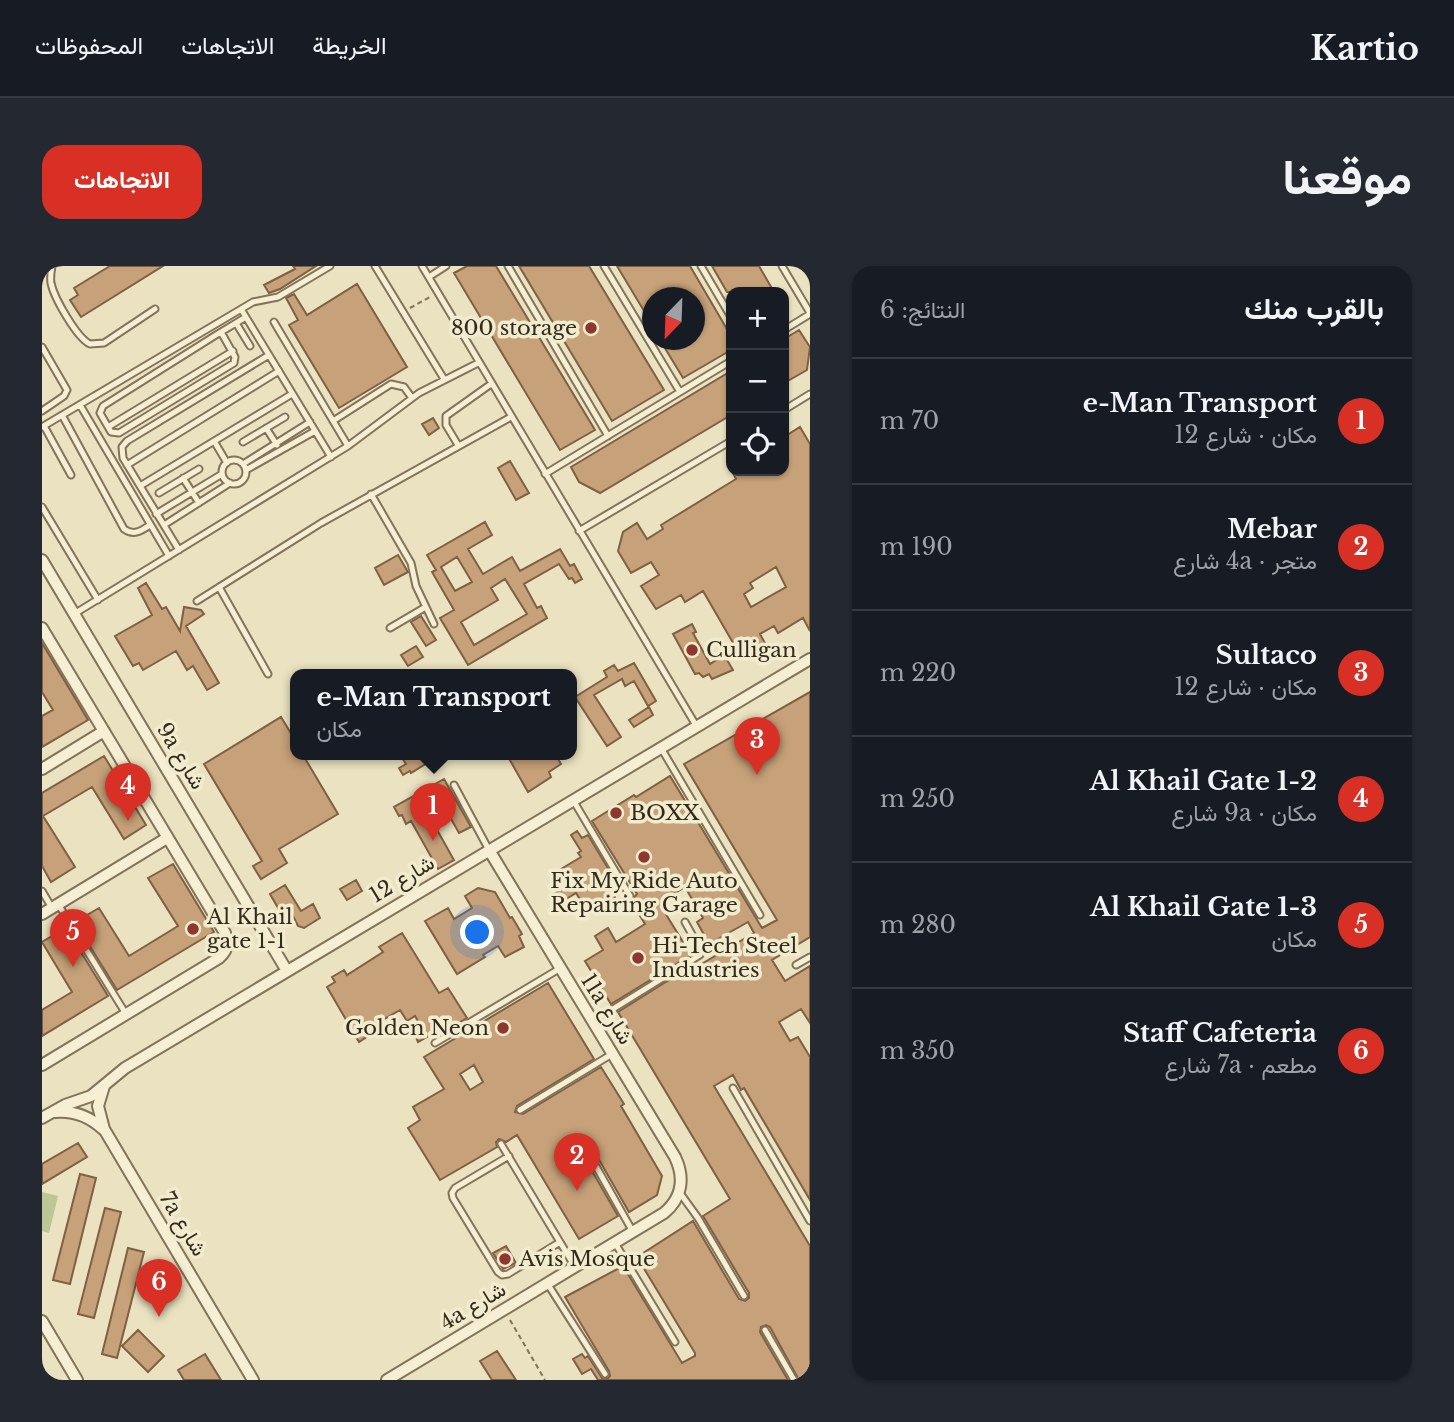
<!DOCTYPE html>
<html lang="ar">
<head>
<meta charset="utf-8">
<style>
  :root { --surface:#171b24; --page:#242831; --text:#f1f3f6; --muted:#9ea1a6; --line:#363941; --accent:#d93025 }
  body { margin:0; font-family:"Libre Baskerville",Vazirmatn,serif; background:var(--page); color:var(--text); direction:rtl }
  .controls { position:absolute; right:21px; top:21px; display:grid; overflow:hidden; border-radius:14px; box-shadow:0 2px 5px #0004 }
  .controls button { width:63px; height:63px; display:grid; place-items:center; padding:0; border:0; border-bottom:2px solid var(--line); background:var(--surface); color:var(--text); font:35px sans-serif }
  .compass { position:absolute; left:600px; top:21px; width:63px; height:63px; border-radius:50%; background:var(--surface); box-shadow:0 2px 5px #0004; rotate:203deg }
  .you { position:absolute; left:436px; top:667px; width:24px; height:24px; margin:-18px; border:5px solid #fff; border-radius:50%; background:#1a73e8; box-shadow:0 0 0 10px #1a73e833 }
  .badge { display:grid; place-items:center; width:46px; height:46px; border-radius:50%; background:var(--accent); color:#fff; font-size:23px; font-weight:700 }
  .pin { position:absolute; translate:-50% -58px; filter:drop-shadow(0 2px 4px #0008) }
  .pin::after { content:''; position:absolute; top:37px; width:24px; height:21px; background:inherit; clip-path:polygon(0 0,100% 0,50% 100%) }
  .popup { position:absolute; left:248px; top:403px; width:287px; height:91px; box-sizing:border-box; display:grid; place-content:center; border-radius:14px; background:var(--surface); filter:drop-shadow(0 2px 5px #0005); font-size:23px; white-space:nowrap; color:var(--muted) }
  .popup b { font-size:26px; color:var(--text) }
  .popup::after { content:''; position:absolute; left:50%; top:100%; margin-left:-14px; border:14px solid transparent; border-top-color:var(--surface) }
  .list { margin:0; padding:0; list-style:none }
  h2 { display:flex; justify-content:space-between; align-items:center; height:91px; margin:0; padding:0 28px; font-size:30px }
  h2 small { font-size:23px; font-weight:400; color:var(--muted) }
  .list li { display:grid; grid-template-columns:46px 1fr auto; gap:21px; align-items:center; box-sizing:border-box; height:126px; padding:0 28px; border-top:2px solid var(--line) }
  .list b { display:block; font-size:26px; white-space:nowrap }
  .list p { margin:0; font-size:23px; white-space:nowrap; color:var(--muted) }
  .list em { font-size:23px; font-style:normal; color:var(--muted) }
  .icon { flex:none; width:38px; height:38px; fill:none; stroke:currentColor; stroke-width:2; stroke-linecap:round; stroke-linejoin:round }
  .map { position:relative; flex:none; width:768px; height:1114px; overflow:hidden; direction:ltr; border-radius:21px }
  header { display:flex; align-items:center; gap:42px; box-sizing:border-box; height:98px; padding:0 35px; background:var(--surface); border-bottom:2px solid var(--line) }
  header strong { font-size:33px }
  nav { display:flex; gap:38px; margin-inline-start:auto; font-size:24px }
  .intro { display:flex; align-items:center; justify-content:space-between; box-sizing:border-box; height:168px; padding:0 42px }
  h1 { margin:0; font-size:49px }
  .button { padding:18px 32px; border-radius:21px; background:var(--accent); color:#fff; font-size:24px; font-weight:700 }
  main { display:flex; gap:42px; padding:0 42px }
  aside { flex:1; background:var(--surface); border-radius:21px; box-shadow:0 2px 5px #0004 }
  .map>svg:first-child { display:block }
</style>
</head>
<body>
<header>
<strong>Kartio</strong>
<nav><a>الخريطة</a><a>الاتجاهات</a><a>المحفوظات</a></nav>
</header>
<div class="intro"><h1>موقعنا</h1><a class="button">الاتجاهات</a></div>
<main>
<aside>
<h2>بالقرب منك<small>النتائج: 6</small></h2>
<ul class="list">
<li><span class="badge">1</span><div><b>e-Man Transport</b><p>مكان · شارع 12</p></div><em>70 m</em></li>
<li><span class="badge">2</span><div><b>Mebar</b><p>متجر · 4a شارع</p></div><em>190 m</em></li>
<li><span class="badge">3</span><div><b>Sultaco</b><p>مكان · شارع 12</p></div><em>220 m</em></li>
<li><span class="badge">4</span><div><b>Al Khail Gate 1-2</b><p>مكان · 9a شارع</p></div><em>250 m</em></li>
<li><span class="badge">5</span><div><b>Al Khail Gate 1-3</b><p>مكان</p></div><em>280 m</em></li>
<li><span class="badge">6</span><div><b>Staff Cafeteria</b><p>مطعم · 7a شارع</p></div><em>350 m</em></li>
</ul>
</aside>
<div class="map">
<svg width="768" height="1114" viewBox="0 0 768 1114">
  <rect width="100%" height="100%" fill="#eae2c0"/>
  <path fill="#bcc795" d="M0,926L16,930L7,967L0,965Z"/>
  <path fill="#c6a179" stroke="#7f6041" stroke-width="2" fill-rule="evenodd" d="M68,0H121L39,51L28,34L36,29L32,22Z
    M251,0H274L238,23L227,27L222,19L253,3Z
    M425,0H454L553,164L518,184L412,7Z
    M477,0H547L622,124L570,155Z
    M575,0H648L689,70V84L641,112L618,74H653V32H611V60Z
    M670,0H717L732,26H685Z
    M315,18L365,101L297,142L247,59L256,54L244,32L252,28L265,49Z
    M757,64L768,81L765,104L742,117V73Z
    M689,105V149L558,227L537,216L529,201Z
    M391,152L397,162L387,169L380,158Z
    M758,161L768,178V365L761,352L736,367L732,360L718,368L725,381L719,384L712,372L694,382L661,325L643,336L639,329L614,343L599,320L617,309L609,296L589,307L576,285L581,266L595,257L605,273L621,263L619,259L694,213L690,205H742V171ZM734,301L744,321L709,341L702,328L711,322L708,317Z
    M468,195L487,227L474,234L456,202Z
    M443,256L450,269L426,283L441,308L470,291L478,305L518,283L528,300L532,298L540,313L533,317L530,312L527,313L517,298L482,318L495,342L499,340L505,352L426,399L398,352L412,344L390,306L394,304L385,289ZM415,291L430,316L413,325L399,301ZM463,313L485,348L432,379L419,356L456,334L449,322Z
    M356,289L366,306L342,319L333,302Z
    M104,317L120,343L124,341L138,365L142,341L159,344L162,348L144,360L177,417L165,424L151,400L145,404L134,385L101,404L97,397L91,400L73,370L110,349L96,322Z
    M379,350L394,374L384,380L369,356Z
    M650,358L654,366L651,367L668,398L682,389L691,404L670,413L667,408L661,411L657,407L653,408L631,368Z
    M0,377L46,454L0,481V450L11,444L0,426Z
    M374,380L381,391L366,400L359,389Z
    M592,397L614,435L606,440L592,415L583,420L580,413L552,429L579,471L565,480L533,431L565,411L562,405L572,399L576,405Z
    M768,426V671L730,694L743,715L768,700V757L759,743L737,756L748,775L756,771L768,791V934L702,822L699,824L691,809L672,820L768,980V1114H757L728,1061L724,1059L719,1061L718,1066L746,1114H556L549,1103L540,1108L531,1093L540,1088L543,1092L546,1090L560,1112L565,1113L568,1110L567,1105L523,1031L581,1000L640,1097L653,1090V1087L595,991L651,955L697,1033L703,1035L707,1032V1027L661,950L688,933L576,746L654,697L656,700L712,667L706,656L667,678L655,656L661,652L643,621L617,637L649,689L569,738L543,695L561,684L553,670L566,662L574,676L603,658L589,635L595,628L550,555L592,529L594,531L628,510L720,662L735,654L642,498Z
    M607,441L611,449L592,461L587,454Z
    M239,451L253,474V489H261L296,548L237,583L245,597L219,613L211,600L220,595L162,498Z
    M364,489H398L369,507L368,505L361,509L357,502L364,498L360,492Z
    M465,489H514L519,498L507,506L509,511L486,526Z
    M62,490L104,559L82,573L50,521L1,550L33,601L9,616L0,600V527Z
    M402,513L429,561L417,567L400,537L385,546L412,594L396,603L369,555L364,558L360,549L357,550L352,541Z
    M535,565L540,572L546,569L567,604L563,606L573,622V632L547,648L534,627L515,639L509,630L528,618L519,603L539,591L536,587L539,585L529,569Z
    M131,598L172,666L75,724L33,656L57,642L87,690L136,660L106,612Z
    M314,614L320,625L305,634L298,623Z
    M243,619L259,645L271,638L278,652L262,662L256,660L251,650L243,654L228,628Z
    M436,622L453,626L468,652L470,651L480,668L477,670L482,681L463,691L456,680L441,689L443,691L415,708L383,655L406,642L412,653L430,642L423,630Z
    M24,662L66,730L0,770V744L30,726L0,676Z
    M360,667L397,727L406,722L425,752L394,770L392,767L376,776L373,769L381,764L373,750L365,755L358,744L325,763L329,768L317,776L285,721L293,716L290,711L302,704L305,709L341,686L337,681Z
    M506,717L552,793L475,840L473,846L481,848L559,801L582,838L579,840L620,910L615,929L587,946L556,892L552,890L548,891L546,898L576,950L537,973L475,869L464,876L457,873L454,876L455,881L398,914L366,862L378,854L371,841L402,823L382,791ZM432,799L441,816L428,824L418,808Z
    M36,877L45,891L0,918V898Z
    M38,908L54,912L28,1018L11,1014Z
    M63,942L79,946L52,1052L36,1048Z
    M464,980L474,997L461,1003L451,987Z
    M86,982L102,986L75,1092L60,1088Z
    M96,1064L122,1090L106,1106L80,1080Z
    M455,1085L474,1114H450L438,1095Z
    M163,1088L179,1114H142L136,1104Z"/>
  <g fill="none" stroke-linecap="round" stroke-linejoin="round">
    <defs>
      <path id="lane" d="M10,0C9,6 8,11 9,17C12,32 35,72 48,78L62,77L113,43
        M333,0L402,113
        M380,0L655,461
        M466,0L566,170
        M562,0L638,126
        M659,0L689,51
        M740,0L768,47
        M387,11L404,0
        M199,43L289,191
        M232,56L306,180
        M194,57L208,80
        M742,64L768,48
        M179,66L193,91L192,97L77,167L69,166L58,147L61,140L174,69L204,51
        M0,81L25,124L22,130L0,145
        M38,139L127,290
        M742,144L768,128
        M20,149L82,263C92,270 99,265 108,259
        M291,155L349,118L362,121L370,132
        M2,160L29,209
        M0,161L211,36L236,31L288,0
        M66,161L191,85
        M224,162L235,179
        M172,175L185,197
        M201,176L243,151
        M416,179L404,159V150L449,118
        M180 206a12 12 0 1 1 24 0a12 12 0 1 1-24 0Z
        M201,198L268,156
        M85,199L237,105
        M204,204L273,165
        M503,208L689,95
        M141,212L157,237
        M98,220L250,128
        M117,227L157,203
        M329,228L369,297L374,320L392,358
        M0,241L56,334
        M114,248L180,208
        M122,259L188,217
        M537,265L689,175
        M137,284L81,192L80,181L85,175L227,89
        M177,321L226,408
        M155,335L279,257L469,151
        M32,348L306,180L377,127L436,97
        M348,362L382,342
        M619,482L718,649
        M412,519L447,584
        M531,534L588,630
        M0,625L10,642
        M16,638L84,748
        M754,699L768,691
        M550,756L658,689V683L643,656
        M393,777L517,703
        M691,822L768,955
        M478,844L570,788
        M459,878L533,1001
        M467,890L413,922L410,927L411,932L456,1006L460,1009L466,1008L518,976
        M551,895L591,966
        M638,927L656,952L702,1030
        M573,977L633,1076
        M505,1017L563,1108
        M723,1064L752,1114"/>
      <path id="street" d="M0,294L245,705
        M0,362L183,667C187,677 185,685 177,692L0,799
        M0,503L62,465
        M0,648L125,572
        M62,820L56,840L62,863L211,1114
        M12,846C31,844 47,850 61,863
        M0,852L23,839L49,830L83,802L768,393
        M0,1055L35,1114
        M345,1114L622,947C640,932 643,912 633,891L447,584"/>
    </defs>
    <use href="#lane" stroke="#82735a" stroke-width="9"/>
    <use href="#street" stroke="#82735a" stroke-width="14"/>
    <path stroke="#82735a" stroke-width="2" stroke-dasharray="5 3.5" stroke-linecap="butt" d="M368,42L388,31
      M468,1054L503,1114"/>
    <use href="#lane" stroke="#f6efd3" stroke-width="5"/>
    <use href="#street" stroke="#f6efd3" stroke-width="10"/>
  </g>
  <g fill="#8d372e" stroke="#f2eccf" stroke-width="2.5">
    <circle cx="549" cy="62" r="7"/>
    <circle cx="650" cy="384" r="7"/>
    <circle cx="574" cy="547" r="7"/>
    <circle cx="602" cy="591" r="7"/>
    <circle cx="151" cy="663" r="7"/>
    <circle cx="596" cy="692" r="7"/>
    <circle cx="461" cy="762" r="7"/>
    <circle cx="463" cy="993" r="7"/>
  </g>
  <g text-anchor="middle" stroke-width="7" stroke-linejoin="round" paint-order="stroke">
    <g font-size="21" fill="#332a1d" stroke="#f2eccf" text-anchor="start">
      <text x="535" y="69" text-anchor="end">800 storage</text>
      <text x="664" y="391">Culligan</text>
      <text x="588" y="554">BOXX</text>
      <text x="602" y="622" text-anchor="middle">Fix My Ride Auto<tspan x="602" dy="24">Repairing Garage</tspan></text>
      <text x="165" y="658">Al Khail<tspan x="165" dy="24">gate 1-1</tspan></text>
      <text x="610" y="687">Hi-Tech Steel<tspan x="610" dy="24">Industries</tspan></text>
      <text x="447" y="769" text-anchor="end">Golden Neon</text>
      <text x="477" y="1000">Avis Mosque</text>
    </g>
    <g font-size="21" fill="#332a1d" stroke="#f2eccf">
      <text transform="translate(139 490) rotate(59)" y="7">9a شارع</text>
      <text transform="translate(360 613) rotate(-31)" y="7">شارع 12</text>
      <text transform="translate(565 743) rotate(58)" y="7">11a شارع</text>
      <text transform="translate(141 958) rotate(59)" y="7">7a شارع</text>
      <text transform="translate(431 1040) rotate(-31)" y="7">4a شارع</text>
    </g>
  </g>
</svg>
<div class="controls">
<button>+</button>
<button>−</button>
<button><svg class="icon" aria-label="locate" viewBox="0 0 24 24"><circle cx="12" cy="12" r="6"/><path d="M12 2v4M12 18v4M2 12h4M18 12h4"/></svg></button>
</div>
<svg class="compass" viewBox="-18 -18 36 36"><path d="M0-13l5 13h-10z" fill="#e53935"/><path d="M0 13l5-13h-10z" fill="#9ea1a6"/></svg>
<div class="you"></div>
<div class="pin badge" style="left:391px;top:575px">1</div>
<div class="popup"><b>e-Man Transport</b>مكان</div>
<div class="pin badge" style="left:535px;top:925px">2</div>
<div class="pin badge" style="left:715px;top:509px">3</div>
<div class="pin badge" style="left:86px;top:555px">4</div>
<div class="pin badge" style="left:31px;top:701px">5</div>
<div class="pin badge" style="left:117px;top:1051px">6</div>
</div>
</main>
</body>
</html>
